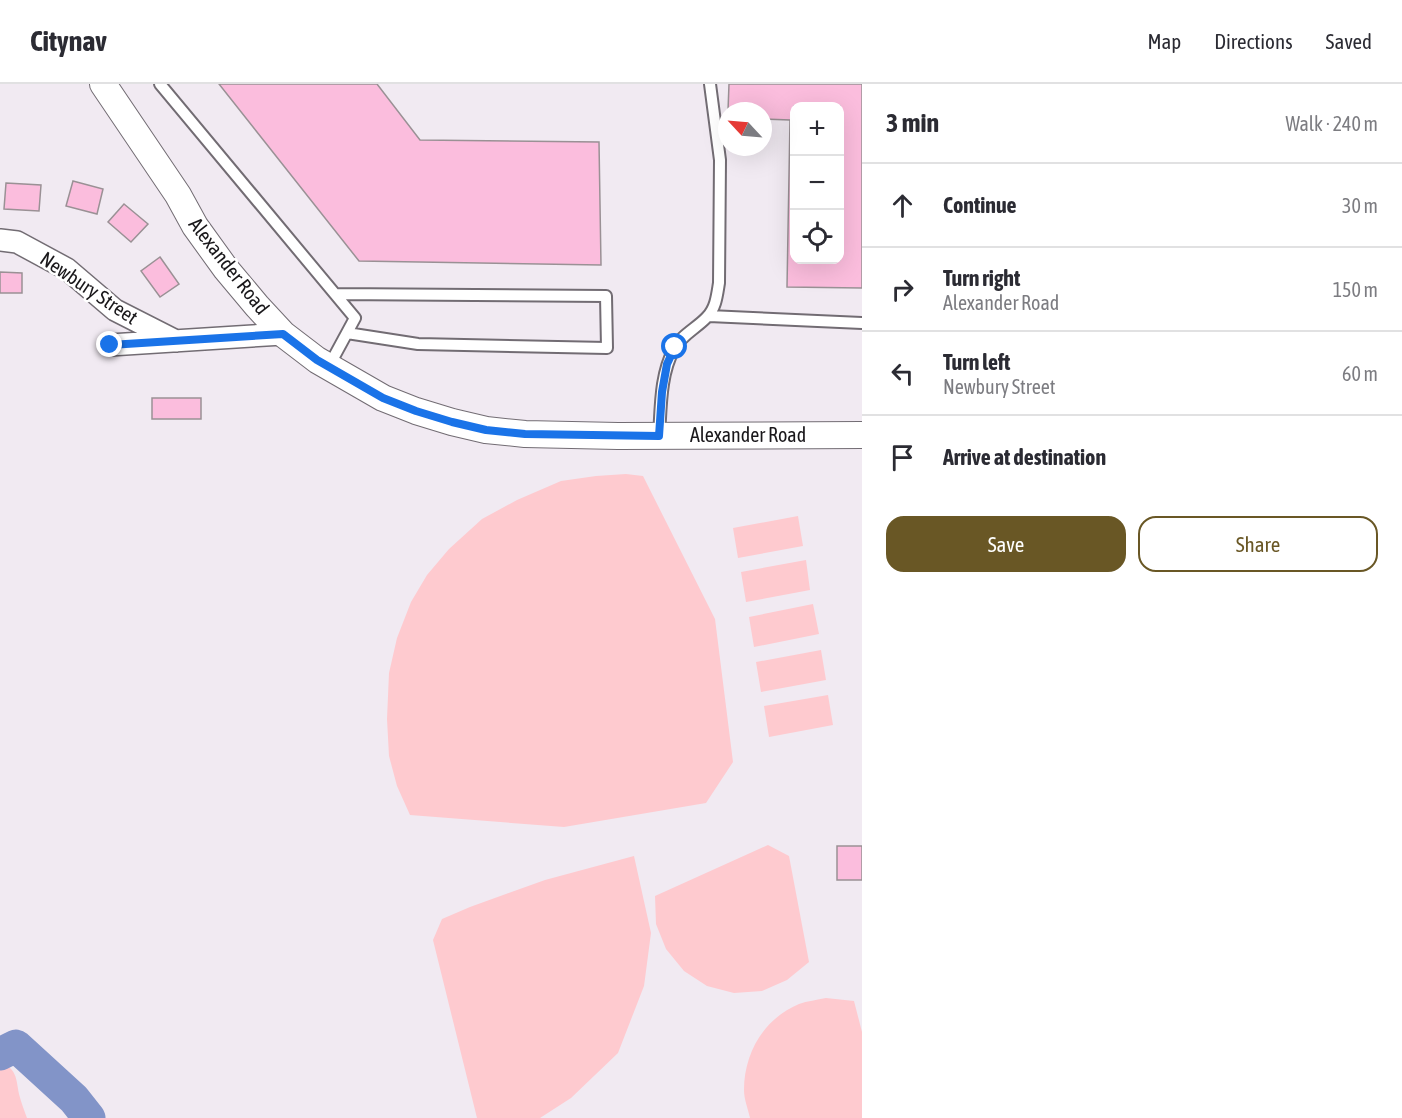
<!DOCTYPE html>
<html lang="en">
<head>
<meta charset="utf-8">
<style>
  :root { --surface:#fff; --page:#f2f2f3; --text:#2b2b33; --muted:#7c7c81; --line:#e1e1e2; --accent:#695725 }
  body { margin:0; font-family:"Asap Condensed",sans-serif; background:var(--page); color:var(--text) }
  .controls { position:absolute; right:18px; top:18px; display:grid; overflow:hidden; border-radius:12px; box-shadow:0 6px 24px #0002 }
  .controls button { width:54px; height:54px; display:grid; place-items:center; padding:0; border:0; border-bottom:2px solid var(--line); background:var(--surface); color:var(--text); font:30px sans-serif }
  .compass { position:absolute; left:718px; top:18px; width:54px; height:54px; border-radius:50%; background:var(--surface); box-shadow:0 6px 24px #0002; rotate:296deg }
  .stop { position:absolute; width:18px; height:18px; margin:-14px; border:4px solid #1a73e8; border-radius:50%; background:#fff }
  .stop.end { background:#1a73e8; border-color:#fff; box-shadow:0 2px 6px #0008 }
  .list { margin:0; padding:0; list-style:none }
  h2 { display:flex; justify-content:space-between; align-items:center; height:78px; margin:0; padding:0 24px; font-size:26px }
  h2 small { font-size:20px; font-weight:400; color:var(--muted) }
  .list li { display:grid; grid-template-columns:39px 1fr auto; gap:18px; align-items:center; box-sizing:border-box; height:84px; padding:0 24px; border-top:2px solid var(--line) }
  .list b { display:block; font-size:22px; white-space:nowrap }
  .list p { margin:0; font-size:20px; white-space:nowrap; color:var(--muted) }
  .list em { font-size:20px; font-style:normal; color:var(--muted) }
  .actions { display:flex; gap:12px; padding:18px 24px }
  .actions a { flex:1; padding:14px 0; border:2px solid var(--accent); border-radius:18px; text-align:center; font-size:21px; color:var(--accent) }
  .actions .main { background:var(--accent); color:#fff }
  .icon { flex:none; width:33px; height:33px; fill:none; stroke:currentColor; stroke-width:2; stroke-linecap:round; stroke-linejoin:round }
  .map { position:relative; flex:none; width:862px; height:1034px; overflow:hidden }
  header { display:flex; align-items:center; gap:36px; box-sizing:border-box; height:84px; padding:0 30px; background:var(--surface); border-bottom:2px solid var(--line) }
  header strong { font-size:28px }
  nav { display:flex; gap:33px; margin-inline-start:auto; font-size:21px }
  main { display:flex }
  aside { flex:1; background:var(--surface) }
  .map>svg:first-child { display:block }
</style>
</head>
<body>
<header>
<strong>Citynav</strong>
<nav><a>Map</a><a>Directions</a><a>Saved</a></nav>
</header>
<main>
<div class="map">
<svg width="862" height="1034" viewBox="0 0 862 1034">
  <rect width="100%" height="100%" fill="#f1eaf2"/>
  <path fill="#fecacf" d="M626,390L643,392L715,535L733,678L706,719L564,743L410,731L397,702L389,672L387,635L389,589L397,554L411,518L427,491L449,465L482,435L517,416L561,397L596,392Z
    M798,432L803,462L738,474L733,444Z
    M806,476L810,506L746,518L741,488Z
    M813,520L819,550L754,563L749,533Z
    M821,566L826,596L761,608L756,578Z
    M828,611L833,641L769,653L764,622Z
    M768,761L789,772L809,878L787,896L762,907L734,909L707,902L684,887L666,865L656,840L655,812Z
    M634,772L651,849L644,902L618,969L571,1014L540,1034H477L433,856L442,835L470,823L545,796Z
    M826,914L854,917L862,948V1034H750C748,1025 744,1015 744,1006C744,970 763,935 799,920C807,917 817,916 826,914Z
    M0,978C17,985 16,994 19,1010C21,1018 24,1026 27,1034H0Z"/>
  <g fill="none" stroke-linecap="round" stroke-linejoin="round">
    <path stroke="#8294c8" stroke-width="33" d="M0,970L16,962L74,1015L89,1034"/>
  </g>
  <path fill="#fbbddd" stroke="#9a9195" stroke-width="1.5" fill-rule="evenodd" d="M219,0H377L420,56L599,58L601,181L359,177Z
    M729,0H862V204L787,203L790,36L763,35V27H728ZM794,22H840V176H794Z
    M73,97L103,105L97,130L66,122Z
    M6,99L41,101L39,127L4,125Z
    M124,120L148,140L131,158L108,138Z
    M160,173L179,200L160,213L141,187Z
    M0,188L22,189V209H0Z
    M152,314H201V335H152Z
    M837,762H862V796H837Z"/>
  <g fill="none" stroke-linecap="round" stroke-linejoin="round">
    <defs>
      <path id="service" d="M160,0L355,234L329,282
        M335,210L606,212L607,264L418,260L347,249
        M709,232L862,239
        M659,352C661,323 660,291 674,265C681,251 697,244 707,233C716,224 717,211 719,199L720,76L710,0"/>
      <path id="minor" d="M0,156L17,158L67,185L115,226L176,257
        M110,261L283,250"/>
      <path id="tertiary" d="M103,0L178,111L195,142L226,185L257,222L283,250L317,276L383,314L416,327L452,338L486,346L525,350L618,352L862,351"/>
    </defs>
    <use href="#service" stroke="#726c73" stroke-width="14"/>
    <use href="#minor" stroke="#726c73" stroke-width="24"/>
    <use href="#tertiary" stroke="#726c73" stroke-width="28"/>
    <use href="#service" stroke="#fff" stroke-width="10"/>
    <use href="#minor" stroke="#fff" stroke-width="21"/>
    <use href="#tertiary" stroke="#fff" stroke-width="26"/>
  </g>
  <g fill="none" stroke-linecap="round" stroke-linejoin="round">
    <path stroke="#1a73e8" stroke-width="8" d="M110,261L283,250L317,276L383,314L416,327L452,338L486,346L525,350L659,352L662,308L667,280L675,263"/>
  </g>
  <g text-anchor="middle" stroke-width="5" stroke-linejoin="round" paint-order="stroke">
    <g font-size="20" fill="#19171a" stroke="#fff">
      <text transform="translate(229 182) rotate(52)" y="7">Alexander Road</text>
      <text transform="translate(89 204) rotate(34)" y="7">Newbury Street</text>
      <text x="748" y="358">Alexander Road</text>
    </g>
  </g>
</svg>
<div class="controls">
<button>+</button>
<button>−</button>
<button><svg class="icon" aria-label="locate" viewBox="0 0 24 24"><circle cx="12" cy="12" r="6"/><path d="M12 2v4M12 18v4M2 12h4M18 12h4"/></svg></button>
</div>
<svg class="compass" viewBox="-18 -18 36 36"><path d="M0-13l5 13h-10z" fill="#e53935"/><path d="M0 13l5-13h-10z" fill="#7c7c81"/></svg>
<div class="stop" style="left:675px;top:263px"></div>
<div class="stop end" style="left:110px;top:261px"></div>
</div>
<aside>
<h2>3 min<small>Walk · 240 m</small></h2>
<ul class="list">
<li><svg class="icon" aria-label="ahead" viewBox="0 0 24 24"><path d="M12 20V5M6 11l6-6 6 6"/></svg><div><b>Continue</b></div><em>30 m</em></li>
<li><svg class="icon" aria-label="right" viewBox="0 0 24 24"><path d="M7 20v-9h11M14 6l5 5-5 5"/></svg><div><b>Turn right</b><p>Alexander Road</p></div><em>150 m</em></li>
<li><svg class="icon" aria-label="left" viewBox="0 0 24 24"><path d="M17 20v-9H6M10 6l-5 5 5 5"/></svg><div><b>Turn left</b><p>Newbury Street</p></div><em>60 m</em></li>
<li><svg class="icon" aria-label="arrive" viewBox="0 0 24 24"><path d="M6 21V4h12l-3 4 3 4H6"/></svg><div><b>Arrive at destination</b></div></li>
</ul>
<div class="actions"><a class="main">Save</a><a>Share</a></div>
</aside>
</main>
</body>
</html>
